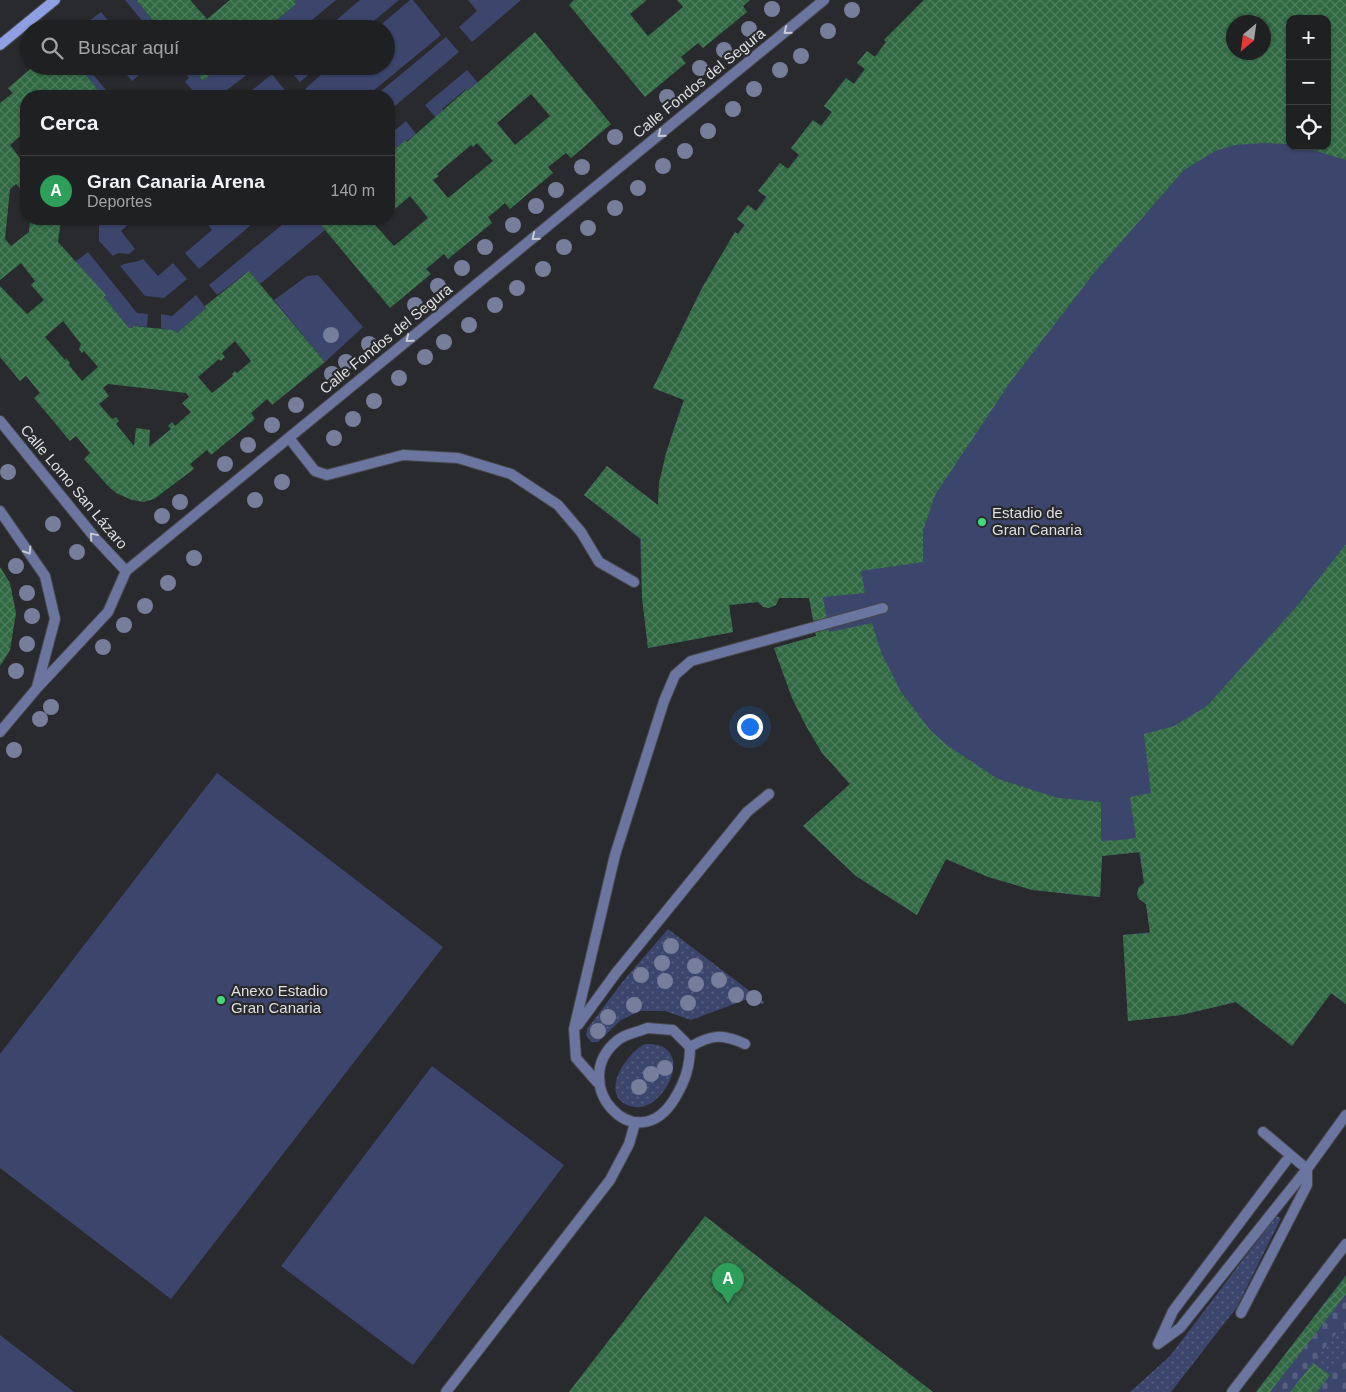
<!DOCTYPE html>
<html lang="es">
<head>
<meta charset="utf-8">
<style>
  :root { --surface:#1f2022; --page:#2c2d2f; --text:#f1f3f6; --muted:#a1a3a5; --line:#3c3e40; --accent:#ea580c }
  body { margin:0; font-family:Helvetica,sans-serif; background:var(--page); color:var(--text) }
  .controls { position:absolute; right:15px; top:15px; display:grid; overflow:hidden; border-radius:10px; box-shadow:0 1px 4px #0004 }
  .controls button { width:45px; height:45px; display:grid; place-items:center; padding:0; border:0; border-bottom:1px solid var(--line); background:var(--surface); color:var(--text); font:25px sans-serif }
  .compass { position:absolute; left:1226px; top:15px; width:45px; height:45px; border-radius:50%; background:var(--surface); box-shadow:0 1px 4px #0004; rotate:209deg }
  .you { position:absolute; left:749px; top:726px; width:18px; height:18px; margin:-12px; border:4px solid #fff; border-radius:50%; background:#1a73e8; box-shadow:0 0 0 8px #1a73e833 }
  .badge { display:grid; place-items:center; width:32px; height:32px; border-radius:50%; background:var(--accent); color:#fff; font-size:16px; font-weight:700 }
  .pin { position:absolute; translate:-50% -41px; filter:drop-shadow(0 1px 2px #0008) }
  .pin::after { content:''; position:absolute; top:26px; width:18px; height:15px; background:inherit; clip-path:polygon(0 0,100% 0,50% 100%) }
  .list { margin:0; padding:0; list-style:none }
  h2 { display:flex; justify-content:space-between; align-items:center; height:65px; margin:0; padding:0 20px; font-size:21px }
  h2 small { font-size:16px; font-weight:400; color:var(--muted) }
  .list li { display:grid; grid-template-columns:32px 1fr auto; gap:15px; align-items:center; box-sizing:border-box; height:70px; padding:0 20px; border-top:1px solid var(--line) }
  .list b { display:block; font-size:19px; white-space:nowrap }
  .list p { margin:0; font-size:16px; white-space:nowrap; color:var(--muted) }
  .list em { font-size:16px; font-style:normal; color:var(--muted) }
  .icon { flex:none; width:28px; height:28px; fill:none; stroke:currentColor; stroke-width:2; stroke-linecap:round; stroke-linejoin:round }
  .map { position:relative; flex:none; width:1346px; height:1392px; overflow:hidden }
  .search { position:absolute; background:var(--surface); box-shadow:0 1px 4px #0004; left:20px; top:20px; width:375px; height:55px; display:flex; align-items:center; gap:12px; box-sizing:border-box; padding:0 18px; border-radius:28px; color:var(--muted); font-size:19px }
  .panel { position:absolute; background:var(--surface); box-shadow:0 1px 4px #0004; left:20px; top:90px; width:375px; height:135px; border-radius:20px }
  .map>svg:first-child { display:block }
</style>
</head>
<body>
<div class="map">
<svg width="1346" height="1392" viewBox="0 0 1346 1392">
  <defs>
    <pattern id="cemetery-stones" width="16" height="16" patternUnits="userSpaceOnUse" patternTransform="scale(1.25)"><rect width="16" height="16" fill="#3c466d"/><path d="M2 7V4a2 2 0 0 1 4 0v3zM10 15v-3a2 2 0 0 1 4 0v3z" fill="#586082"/></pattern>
    <pattern id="garden-dots" width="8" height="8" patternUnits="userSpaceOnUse" patternTransform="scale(1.25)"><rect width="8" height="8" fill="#3c466d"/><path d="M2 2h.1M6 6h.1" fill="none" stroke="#586082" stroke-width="1.8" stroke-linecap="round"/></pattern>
    <pattern id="building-cross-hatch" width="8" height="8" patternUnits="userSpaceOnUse" patternTransform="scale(1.25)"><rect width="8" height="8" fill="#306942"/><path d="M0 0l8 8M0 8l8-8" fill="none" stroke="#4e7e5d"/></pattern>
  </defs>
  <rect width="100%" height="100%" fill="#292a2d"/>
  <path fill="#3c466d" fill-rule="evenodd" d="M125,0H136L160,29H149Z
    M296,0H336L301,29H262L270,22L272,24L296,4L294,2Z
    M360,0H399L364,29H326Z
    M410,0H413L441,35L367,96H311L305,89L331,66H360L364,72L370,75L377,74L386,66V29H376Z
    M468,0H521L472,42L459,27L477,11Z
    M924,0H1346V1004L1331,993L1292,1046L1236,1002L1181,1015L1128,1021L1123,935L1150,932L1146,904L1139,899C1136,892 1138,888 1144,883L1139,852L1102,856L1100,897C1039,893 1003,883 946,859L917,915L856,876L803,826L850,784C813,745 791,699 774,648L816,636L809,598H779C774,609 766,611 758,602L729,605L733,632L648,648L642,597L640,539L584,495L607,466L658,505C661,468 671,434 684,400L653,388L702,288L735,232L738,234L744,225L737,219L748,205L756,211L766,197L758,191L780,163L788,169L799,155L791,148L813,120L821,126L832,112L824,106L846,78L854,84L865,69L857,63L867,51L875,57L886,42L884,40ZM1290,19H1327V146H1290ZM1234,22H1264V52H1234Z
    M101,12L115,29H87L84,25Z
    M446,37L459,52L389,111V96H375Z
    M78,66H86L111,96H103Z
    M119,66H146L148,68L132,81Z
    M221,66H251L253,70L219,96H198L185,82L189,78L185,73L192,67L203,81Z
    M286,66H319L300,82Z
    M467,70L478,83L468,91L466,89L442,109L444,111L436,118L425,105Z
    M272,74L287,93L283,96H245Z
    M406,121L416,134L389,154V135Z
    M99,219H134L121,231L135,249L129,254L118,253L113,256L99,241Z
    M204,219H258L199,269L185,253L212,230Z
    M289,219H316L325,230L260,284L249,271L217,295L209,285Z
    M88,252L137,313L148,314L147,327L134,326L133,328H129L104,297L105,295L75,262Z
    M143,259L158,276L173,263L187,279L164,298L145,296L120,266C128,262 135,263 143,259Z
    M318,275L363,327L325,362L274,300L307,276Z
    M196,295L206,308L177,333L161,328V314L172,316Z
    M217,773L443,947L171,1299L0,1168V1054Z
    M432,1066L564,1165L413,1365L281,1266Z
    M0,1335L74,1392H0Z"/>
  <path fill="url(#cemetery-stones)" d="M1346,1275V1392H1256Z"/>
  <path fill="url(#garden-dots)" d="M668,929L764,1002L763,1004L745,1000L691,1020L665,1011H640L621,1020L598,1042H591L586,1035L587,1029L624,980Z
    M645,1044C698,1041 666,1111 635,1107C596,1101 624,1054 645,1044Z
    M1276,1216L1281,1218L1237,1307L1171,1392H1130L1170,1356Z
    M1344,1323L1346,1355L1330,1375L1313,1363Z"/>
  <path fill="url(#building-cross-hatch)" fill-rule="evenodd" d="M136,0H190L207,19L230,0H296L294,2L296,4L272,24L270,22L262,29H160Z
    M574,0H647L630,14L648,36L683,7L677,0H750L743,6L747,12L703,48L698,43L681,57L686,63L645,97L569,5Z
    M924,0H1346V160L1303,147L1327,146V19H1290V144L1263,143L1235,145L1215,151L1184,170L1094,273L1011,381L935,495L923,531V562L861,571L865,593L823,597L829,632L872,623L881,652L901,692L931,731L948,746L998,779L1058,798L1101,802V841L1119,840L1136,838L1130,797L1151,793L1144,734L1174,726L1207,706L1298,605L1346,544V1004L1331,993L1292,1046L1236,1002L1181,1015L1128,1021L1123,935L1150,933L1146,904L1139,899L1137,894L1139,887L1144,883L1140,852L1102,856L1100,897L1032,890L988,877L946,859L917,915L856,876L803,826L850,784L822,753L806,726L792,698L774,648L816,636L809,598H779L776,605L769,608L763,607L758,602L729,605L733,632L648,648L642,597L641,539L584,495L607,466L658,505L659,483L666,453L684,400L653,388L702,288L735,232L738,234L745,225L737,219L748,205L756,211L767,197L758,191L780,163L788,169L799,155L791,148L813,120L821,126L832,112L824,106L846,78L854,84L865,69L857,63L867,51L875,57L886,42L884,40ZM1234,22H1264V52H1234Z
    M535,32L611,124L571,158L566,153L548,167L553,173L510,209L505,203L497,210L488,217L492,223L448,259L444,254L426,269L431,274L390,308L316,219H383L375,225L394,246L428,218L410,196L389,214V154L406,140L407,142L467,89L468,91ZM531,94L550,116L515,145L497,123ZM477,143L493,161L448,198L433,180L439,176L437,174L471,145L473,147Z
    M34,66H78L103,96H26V131L10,145L26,166V195L16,184L10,189L5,239L11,246L29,232L30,219H61L58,242L106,295L104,297L129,328H133V326L173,330L177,333L206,308L205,306L249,271L325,362L272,405L267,399L251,413L255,419L211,455L207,450L190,464L194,469L154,499L144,502L132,500L116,493L108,486L84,459L90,453L76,436L70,441L34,398L40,393L26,376L20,381L0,357V286L27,314L44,300L31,285L35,281L21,263L0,280V103L13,93L8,88ZM63,321L81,344L79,349L82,353L84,351L98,367L82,381L69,365L70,363L66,358L65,360L45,337ZM235,341L251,361L237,373L235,371L232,374L233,376L212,393L198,377L219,359L221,361L225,357L222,353ZM108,384L186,393L189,397L182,403L191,412L175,426L172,422L168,426L171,429L149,447L150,430L136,428L134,446L116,424L119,421L116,417L112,419L99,404L109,396L103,388Z
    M191,66H221L203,81Z
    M0,567L10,583L16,613L10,650L0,666Z
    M705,1216L933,1392H569Z
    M1346,1276V1294L1270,1392H1256Z
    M1313,1363L1330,1375L1317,1392H1290Z"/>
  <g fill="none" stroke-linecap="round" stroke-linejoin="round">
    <defs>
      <path id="lane" d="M578,1025L616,973L747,812L769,794
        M647,1028L673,1030L690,1047C690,1067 685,1081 675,1098C636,1163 565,1082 618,1040C625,1034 639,1032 647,1028Z
        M690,1047C712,1034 723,1034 745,1044
        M597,1082L576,1058L574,1029L615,855L664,701L675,675L691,661L883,608
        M446,1392L610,1180L629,1144L635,1123"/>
      <path id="street" d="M0,421L96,539L126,571
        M289,438L315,471L327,475L403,455L458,458L511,474L558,505L581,532L599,562L634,582
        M0,511L45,576L55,619L37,687
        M0,732L37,688L108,612L126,571L824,0
        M1286,1161L1173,1311L1158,1344L1180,1328L1307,1169L1346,1115
        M1241,1313L1307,1185V1169L1263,1132
        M1232,1392L1346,1244"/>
      <path id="secondary" d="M0,45L55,0"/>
    </defs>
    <use href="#lane" stroke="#46474a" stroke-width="12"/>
    <use href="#street" stroke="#46474a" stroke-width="12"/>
    <use href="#secondary" stroke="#46474a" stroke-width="12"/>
    <use href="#lane" stroke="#6a75a0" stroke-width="10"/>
    <use href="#street" stroke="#6a75a0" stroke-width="10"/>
    <use href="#secondary" stroke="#8e9fe3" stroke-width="10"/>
  </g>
  <g fill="#777e9b">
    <circle cx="772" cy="9" r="8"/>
    <circle cx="852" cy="10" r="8"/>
    <circle cx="749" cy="29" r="8"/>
    <circle cx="828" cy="31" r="8"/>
    <circle cx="724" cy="50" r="8"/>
    <circle cx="801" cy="56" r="8"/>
    <circle cx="700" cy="68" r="8"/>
    <circle cx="780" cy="70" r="8"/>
    <circle cx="754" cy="89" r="8"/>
    <circle cx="667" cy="97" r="8"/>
    <circle cx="733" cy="109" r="8"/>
    <circle cx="708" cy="131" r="8"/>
    <circle cx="615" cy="137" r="8"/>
    <circle cx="685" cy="151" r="8"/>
    <circle cx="663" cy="166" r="8"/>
    <circle cx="582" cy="167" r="8"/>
    <circle cx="638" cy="188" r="8"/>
    <circle cx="556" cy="190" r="8"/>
    <circle cx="536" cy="206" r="8"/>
    <circle cx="615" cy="208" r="8"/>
    <circle cx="513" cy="225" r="8"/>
    <circle cx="588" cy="228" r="8"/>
    <circle cx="485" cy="247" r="8"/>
    <circle cx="564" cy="247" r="8"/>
    <circle cx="462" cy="268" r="8"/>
    <circle cx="543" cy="269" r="8"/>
    <circle cx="438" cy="286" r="8"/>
    <circle cx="517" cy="288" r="8"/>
    <circle cx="415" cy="305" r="8"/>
    <circle cx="495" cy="305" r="8"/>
    <circle cx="469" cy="325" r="8"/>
    <circle cx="331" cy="335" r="8"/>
    <circle cx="444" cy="342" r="8"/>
    <circle cx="369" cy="344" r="8"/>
    <circle cx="425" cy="357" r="8"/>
    <circle cx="346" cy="362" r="8"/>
    <circle cx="332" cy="374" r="8"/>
    <circle cx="399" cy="378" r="8"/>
    <circle cx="374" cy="401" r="8"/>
    <circle cx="296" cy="405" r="8"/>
    <circle cx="353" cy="419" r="8"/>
    <circle cx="272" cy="425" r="8"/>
    <circle cx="334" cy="438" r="8"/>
    <circle cx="248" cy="445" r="8"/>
    <circle cx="225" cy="464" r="8"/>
    <circle cx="8" cy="472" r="8"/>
    <circle cx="282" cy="482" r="8"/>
    <circle cx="255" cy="500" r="8"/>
    <circle cx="180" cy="502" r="8"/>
    <circle cx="162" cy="516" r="8"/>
    <circle cx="53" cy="524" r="8"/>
    <circle cx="77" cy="552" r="8"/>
    <circle cx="194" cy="558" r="8"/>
    <circle cx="16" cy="566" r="8"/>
    <circle cx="168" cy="583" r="8"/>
    <circle cx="27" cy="593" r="8"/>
    <circle cx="145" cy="606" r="8"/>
    <circle cx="32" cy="616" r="8"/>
    <circle cx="124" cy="625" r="8"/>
    <circle cx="27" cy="644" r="8"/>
    <circle cx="103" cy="647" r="8"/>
    <circle cx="16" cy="671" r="8"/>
    <circle cx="51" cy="707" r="8"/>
    <circle cx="40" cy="719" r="8"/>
    <circle cx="14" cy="750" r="8"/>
    <circle cx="671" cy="946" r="8"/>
    <circle cx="662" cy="963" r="8"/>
    <circle cx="695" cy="966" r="8"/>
    <circle cx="641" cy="975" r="8"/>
    <circle cx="719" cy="980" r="8"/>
    <circle cx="665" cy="981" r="8"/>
    <circle cx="696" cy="984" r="8"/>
    <circle cx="736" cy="995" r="8"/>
    <circle cx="754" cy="998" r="8"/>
    <circle cx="688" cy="1003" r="8"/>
    <circle cx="634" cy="1005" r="8"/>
    <circle cx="608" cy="1017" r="8"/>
    <circle cx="598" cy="1031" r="8"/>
    <circle cx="665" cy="1068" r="8"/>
    <circle cx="651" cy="1074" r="8"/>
    <circle cx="639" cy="1087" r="8"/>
  </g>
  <defs><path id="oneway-chevron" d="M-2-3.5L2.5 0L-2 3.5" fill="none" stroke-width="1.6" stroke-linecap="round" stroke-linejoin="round" transform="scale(1.25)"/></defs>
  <g stroke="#c7cad4">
    <use href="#oneway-chevron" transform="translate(787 31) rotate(141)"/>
    <use href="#oneway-chevron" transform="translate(661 134) rotate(141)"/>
    <use href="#oneway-chevron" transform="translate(535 237) rotate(141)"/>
    <use href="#oneway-chevron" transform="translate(409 339) rotate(141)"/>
    <use href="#oneway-chevron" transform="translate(93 536) rotate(-130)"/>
    <use href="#oneway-chevron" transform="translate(28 551) rotate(57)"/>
  </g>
  <g fill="#44d77b" stroke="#292a2d" stroke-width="2">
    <circle cx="982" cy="522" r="5"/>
    <circle cx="221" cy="1000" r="5"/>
  </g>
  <g text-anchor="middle" stroke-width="4.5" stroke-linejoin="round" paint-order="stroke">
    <g font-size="15" fill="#dedfe1" stroke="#292a2d">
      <text transform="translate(699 83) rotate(-39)" y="5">Calle Fondos del Segura</text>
      <text transform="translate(386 339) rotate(-39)" y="5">Calle Fondos del Segura</text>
      <text transform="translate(74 487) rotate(50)" y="5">Calle Lomo San Lázaro</text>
    </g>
    <g font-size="15" fill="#dedfe1" stroke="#292a2d" text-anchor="start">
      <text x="992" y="518">Estadio de<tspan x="992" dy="17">Gran Canaria</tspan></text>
      <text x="231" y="996">Anexo Estadio<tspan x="231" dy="17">Gran Canaria</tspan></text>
    </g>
  </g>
</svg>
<div class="controls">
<button>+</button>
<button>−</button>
<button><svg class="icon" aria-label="locate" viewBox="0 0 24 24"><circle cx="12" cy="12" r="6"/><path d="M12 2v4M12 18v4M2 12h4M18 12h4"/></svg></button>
</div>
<svg class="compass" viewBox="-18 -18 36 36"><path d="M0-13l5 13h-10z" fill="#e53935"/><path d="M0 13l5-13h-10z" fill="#a1a3a5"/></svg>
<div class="you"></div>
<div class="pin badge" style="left:728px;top:1304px;background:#2e9e5b">A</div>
<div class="search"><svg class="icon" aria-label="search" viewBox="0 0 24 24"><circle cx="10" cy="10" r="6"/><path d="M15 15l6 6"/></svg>Buscar aquí</div>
<section class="panel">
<h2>Cerca<small></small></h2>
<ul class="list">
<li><span class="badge" style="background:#2e9e5b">A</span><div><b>Gran Canaria Arena</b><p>Deportes</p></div><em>140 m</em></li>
</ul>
</section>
</div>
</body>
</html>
